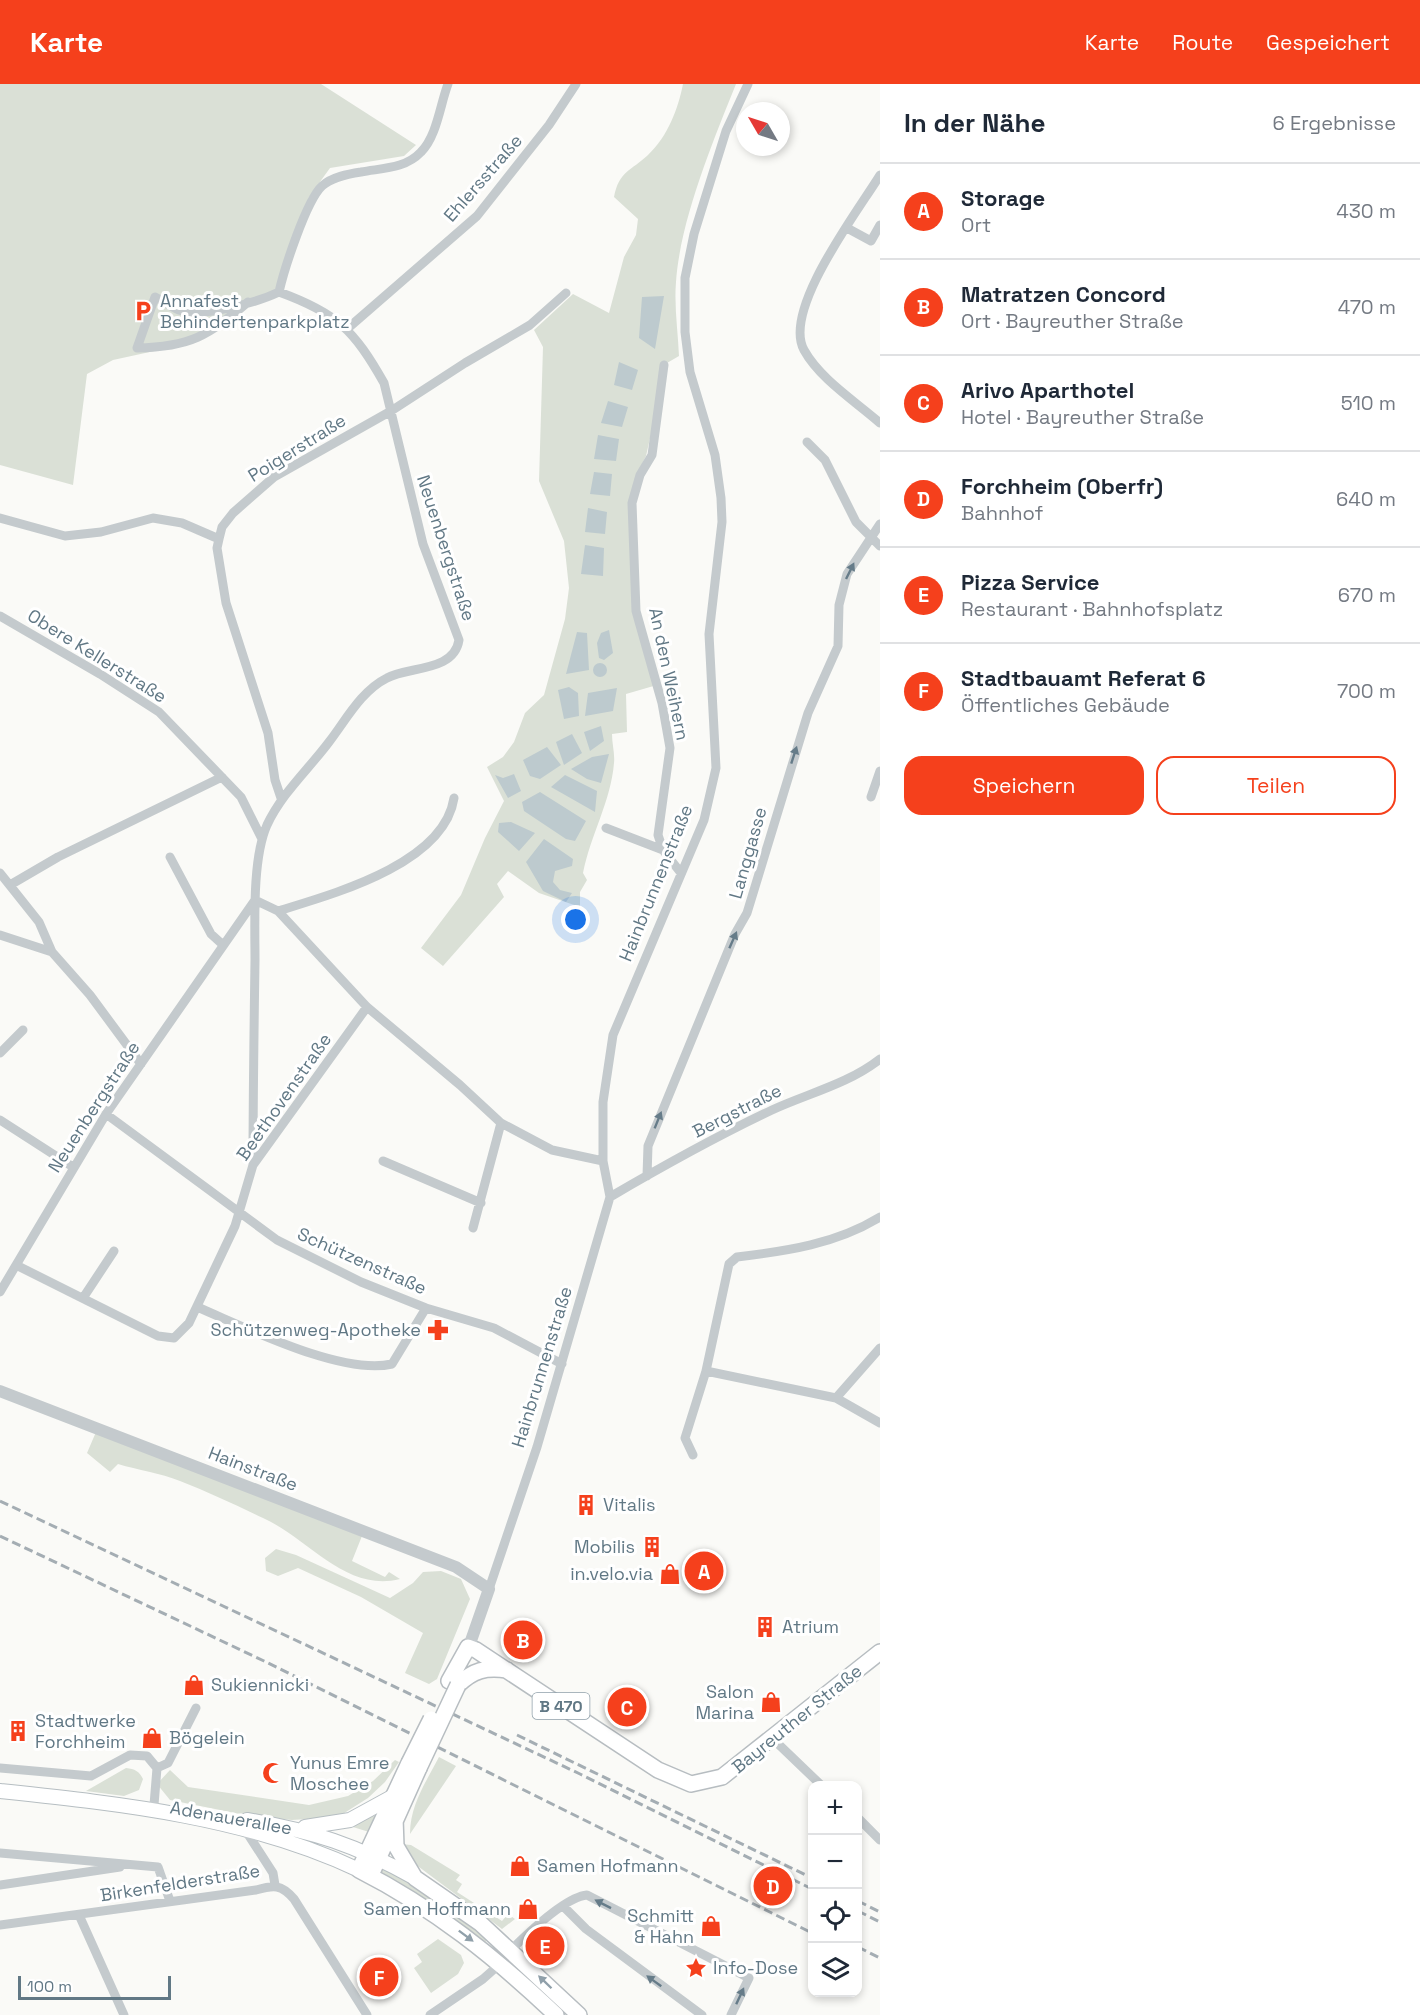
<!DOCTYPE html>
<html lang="de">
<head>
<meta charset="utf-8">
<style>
  :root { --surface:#fff; --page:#f6f6f7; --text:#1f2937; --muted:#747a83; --line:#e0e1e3; --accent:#f5401c }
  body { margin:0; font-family:"Space Grotesk",sans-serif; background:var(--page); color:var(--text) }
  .controls { position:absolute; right:18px; bottom:18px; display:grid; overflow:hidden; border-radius:12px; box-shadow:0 3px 9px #0003 }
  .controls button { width:54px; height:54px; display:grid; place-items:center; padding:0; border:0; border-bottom:2px solid var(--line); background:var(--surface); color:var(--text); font:30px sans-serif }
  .compass { position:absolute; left:736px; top:18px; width:54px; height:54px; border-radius:50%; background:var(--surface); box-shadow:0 3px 9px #0003; rotate:309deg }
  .scale { position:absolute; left:18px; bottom:15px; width:153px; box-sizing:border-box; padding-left:6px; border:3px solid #617885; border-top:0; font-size:16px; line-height:21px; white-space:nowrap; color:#617885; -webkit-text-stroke:4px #fff; paint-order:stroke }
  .you { position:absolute; left:576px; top:836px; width:21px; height:21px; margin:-15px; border:4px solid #fff; border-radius:50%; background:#1a73e8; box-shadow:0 0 0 9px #1a73e833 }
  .badge { display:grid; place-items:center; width:39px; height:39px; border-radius:50%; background:var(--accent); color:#fff; font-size:20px; font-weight:700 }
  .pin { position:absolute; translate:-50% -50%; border:3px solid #fff; box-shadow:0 2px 6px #0006 }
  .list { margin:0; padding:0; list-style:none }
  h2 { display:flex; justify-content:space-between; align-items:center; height:78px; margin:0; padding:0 24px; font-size:26px }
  h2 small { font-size:20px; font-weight:400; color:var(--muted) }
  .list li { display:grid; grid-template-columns:39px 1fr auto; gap:18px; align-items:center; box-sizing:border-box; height:96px; padding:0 24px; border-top:2px solid var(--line) }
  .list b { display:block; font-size:22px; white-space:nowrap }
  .list p { margin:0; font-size:20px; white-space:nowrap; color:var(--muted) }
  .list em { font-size:20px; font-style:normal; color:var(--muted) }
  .actions { display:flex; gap:12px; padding:18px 24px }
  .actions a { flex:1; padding:14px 0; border:2px solid var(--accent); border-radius:18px; text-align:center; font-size:21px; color:var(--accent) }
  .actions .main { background:var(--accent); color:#fff }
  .icon { flex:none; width:33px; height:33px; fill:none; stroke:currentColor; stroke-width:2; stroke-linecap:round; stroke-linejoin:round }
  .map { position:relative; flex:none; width:880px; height:1931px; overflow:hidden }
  header { display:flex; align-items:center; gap:36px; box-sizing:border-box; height:84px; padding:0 30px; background:var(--accent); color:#fff }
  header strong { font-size:28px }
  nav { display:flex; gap:33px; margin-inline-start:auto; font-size:21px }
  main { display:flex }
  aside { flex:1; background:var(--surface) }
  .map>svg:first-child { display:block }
</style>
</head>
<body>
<header>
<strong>Karte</strong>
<nav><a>Karte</a><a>Route</a><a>Gespeichert</a></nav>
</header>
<main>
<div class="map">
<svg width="880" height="1931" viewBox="0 0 880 1931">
  <rect width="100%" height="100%" fill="#fafaf7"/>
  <path fill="#dae0d6" d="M0,0H321L416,61L404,72L330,84L309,113L275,207L182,261L113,276L87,290L73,401L0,381Z
    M683,0H736C713,57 680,137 676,198C674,222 678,248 679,272L667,279L646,372L638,388L630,419L636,527L657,601L626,610L627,648L612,650C612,660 615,670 614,679C611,717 590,752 583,789L587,796L580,808V823L539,809L508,787L497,800L504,813L443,882L421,864L461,811L485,754L504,717L487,683L503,673L514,658L525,629L544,611L565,535L569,504L564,457L539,397L543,263L534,246L573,210L609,229L624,173L636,151L638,135L614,113C619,87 631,87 648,71C668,52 678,25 683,0Z
    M96,1348L362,1452L352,1477L385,1493L389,1488L400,1495C346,1509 308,1454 263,1434C236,1421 208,1408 180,1397C160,1389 138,1386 118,1380L110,1388L87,1369Z
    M276,1465L296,1471L390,1514L413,1499L423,1488L441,1487L461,1495L470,1515L437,1595L429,1600L405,1589L423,1549L361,1513L298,1484L278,1492L266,1487L265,1474Z
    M439,1673L456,1682L410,1750C410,1721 426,1698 439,1673Z
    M395,1676L399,1678L385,1698L368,1714L338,1733L292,1736L250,1732L170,1716L157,1700L170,1686L188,1703L309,1721L348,1712L373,1697Z
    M126,1684C135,1685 139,1687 143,1695L139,1706L124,1712L86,1707Z
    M373,1731L375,1733L369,1748L353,1743V1739Z
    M400,1760L411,1761L460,1791L456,1796L462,1800L457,1808L502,1837L508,1830L515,1835L502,1845L411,1777Z
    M382,1784L411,1799L490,1855L485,1858L428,1818L387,1794L382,1789Z
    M438,1855L461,1871L464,1879L458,1890L431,1909L414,1884L422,1878L417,1870Z"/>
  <path fill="#bdcace" d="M664,212L655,265L639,254L642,213Z
    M619,278L638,286L632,306L614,301Z
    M608,317L628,323L622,343L601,339Z
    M598,351L619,355L616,377L594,375Z
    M594,388L612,390L610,412L590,410Z
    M588,424L607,428L605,450L585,448Z
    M585,461L604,464L603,492L581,490Z
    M609,546L613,569L604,576L599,574L597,559L601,549Z
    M577,548L587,549L589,586L566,590Z
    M593 586a7 7 0 1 1 14 0a7 7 0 1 1-14 0Z
    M569,603L578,609L579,632L564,635L558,606Z
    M617,604L613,627L585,632L588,609Z
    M601,642L604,657L590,667L584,648Z
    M572,650L582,669L564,681L556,658Z
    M547,663L561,681L540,695L530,692L523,676Z
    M609,670L601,699L587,695L571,685L592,673Z
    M514,690L521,707L508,714L495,691L503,694Z
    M565,691L597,707L595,728L551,703Z
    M540,708L586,737L575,757L566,755L524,727L522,718Z
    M511,738L535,749L519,767L498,748L499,739Z
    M544,755L573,775L572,782L555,787L553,798L560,806L572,809L566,818L543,807L526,778Z"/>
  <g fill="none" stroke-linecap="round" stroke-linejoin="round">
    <defs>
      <path id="secondary" d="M0,1707C122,1720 247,1733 359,1786
        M247,1736C313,1747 356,1761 415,1794
        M305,1743L350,1736L392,1713"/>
      <path id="primary" d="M449,1597L468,1563L476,1566L658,1686L691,1700L722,1693L880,1568
        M458,1601C473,1586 486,1583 507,1586
        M409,1679L359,1786C434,1824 496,1874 556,1931
        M395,1734L396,1762L415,1794L480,1839L579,1931
        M371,1791L419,1684"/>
    </defs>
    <use href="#secondary" stroke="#b6bec2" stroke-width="16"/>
    <use href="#primary" stroke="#b7bdc1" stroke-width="18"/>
    <path stroke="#c4cacd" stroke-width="9" d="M880,91C858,127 782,226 804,266C820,295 855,317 880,339
      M847,144L871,157L880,141
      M279,208C284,186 306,117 322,102C332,93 348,90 361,88C382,84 405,85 421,68C437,52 440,21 448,0
      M248,218C208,252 190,263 137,264L155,213C163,217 171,223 179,226C202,234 258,218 279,208
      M347,245L477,132L549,41L576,0
      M664,281L652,371L640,391L632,419L636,527L662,619L670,664L658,751L663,766L681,789
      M807,358L825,376L856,438L880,462
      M0,434L65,452L101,448L153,434L182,439L219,455L222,443L233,429L274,393L391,327L465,279L530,241L566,209
      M219,455L217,464L226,519L268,649L275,696L281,714
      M0,532L100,590L159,628L241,713L262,755
      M871,713L880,687
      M606,744L663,766
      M170,773L211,850L222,860
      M0,789L39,838L52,868L90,911L141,980
      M10,801L58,773L222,693
      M255,816L278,827L367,923L460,1001L501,1039L552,1066L603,1077
      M278,827C333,810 444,780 454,714
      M0,851L52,868
      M0,969L23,946
      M106,1030L277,1156L361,1198L426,1224L494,1244L562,1280
      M0,1036L73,1083
      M383,1077L481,1119
      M253,1081C253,1013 254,945 255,876C255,839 252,775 267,741C282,709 308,686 329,658C346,636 361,607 387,594C409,582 454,588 459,556L423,460L384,299C354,246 337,229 279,208
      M647,1092L648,1062L735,850L747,829L808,629L838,562L839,521L847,490L880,440
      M610,1113C663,1082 717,1052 772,1026C809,1009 848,1000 880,975
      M473,1144L501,1039
      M16,1181L158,1252L174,1254L189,1239L235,1142L253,1081L367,923
      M0,1208L106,1030L255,816
      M83,1214L114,1167
      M197,1223C245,1243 342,1292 392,1280L426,1224
      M706,1287L729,1180L737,1173C787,1167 836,1160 880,1133
      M836,1314L880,1264
      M693,1371L685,1354L706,1287L836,1314L880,1339
      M489,1505L537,1363L610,1113L603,1077V1018L613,951L704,736L716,684L709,550L722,438L721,414L715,371L690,288L685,248V194L694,150L726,47L748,0
      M773,1655L822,1702
      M0,1684L91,1692L130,1671L147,1672L157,1684L154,1721
      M157,1684L168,1679L196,1624
      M858,1734L880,1756
      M244,1744L273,1789L275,1801
      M0,1769L158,1783L170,1817
      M0,1801L120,1783
      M564,1823L586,1845L702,1931
      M79,1831L124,1931
      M0,1841L256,1806C274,1801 281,1800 294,1815L367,1931
      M510,1867C526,1851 565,1813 587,1811L749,1894L731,1931
      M430,1931L483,1895L501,1879"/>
    <path stroke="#c4cacd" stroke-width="12" d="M0,1307L456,1483L489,1505L466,1571"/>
    <use href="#secondary" stroke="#fff" stroke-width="14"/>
    <use href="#primary" stroke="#fff" stroke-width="15"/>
    <path stroke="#a4adb3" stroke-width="3" stroke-dasharray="9 4.5" stroke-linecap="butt" d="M0,1417L580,1690L812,1805
      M0,1452L264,1577L812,1849
      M517,1651L812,1794
      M858,1817L880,1828
      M858,1827L880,1838
      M858,1863L880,1874"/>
    <defs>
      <path id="primary-bridge" d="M409,1679L431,1635
        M419,1684L458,1601"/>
    </defs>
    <use href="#primary-bridge" stroke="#b7bdc1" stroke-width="18" stroke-linecap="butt"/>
    <use href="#primary-bridge" stroke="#fff" stroke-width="15"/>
  </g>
  <defs><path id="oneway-solid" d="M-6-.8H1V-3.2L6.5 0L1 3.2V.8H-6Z" transform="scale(1.5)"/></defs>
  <g fill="#667c89">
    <use href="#oneway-solid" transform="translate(850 487) rotate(-64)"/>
    <use href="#oneway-solid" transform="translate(794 671) rotate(-72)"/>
    <use href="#oneway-solid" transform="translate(733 856) rotate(-66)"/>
    <use href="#oneway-solid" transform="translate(658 1036) rotate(-68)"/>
    <use href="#oneway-solid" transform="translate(603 1820) rotate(-153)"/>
    <use href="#oneway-solid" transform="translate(654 1897) rotate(-144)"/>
    <use href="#oneway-solid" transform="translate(740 1912) rotate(-65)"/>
  </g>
  <g fill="#90a0aa">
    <use href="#oneway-solid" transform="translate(466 1852) rotate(37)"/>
    <use href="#oneway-solid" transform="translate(545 1898) rotate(-136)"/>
  </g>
  <defs>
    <symbol id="parking-bare" viewBox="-9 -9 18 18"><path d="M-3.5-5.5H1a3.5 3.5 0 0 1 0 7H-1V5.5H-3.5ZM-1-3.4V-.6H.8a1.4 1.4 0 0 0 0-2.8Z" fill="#f5401c" stroke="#fff" stroke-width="2.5" paint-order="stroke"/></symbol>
    <symbol id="pharmacy-bare" viewBox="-9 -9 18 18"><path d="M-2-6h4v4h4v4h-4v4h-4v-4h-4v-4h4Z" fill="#f5401c" stroke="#fff" stroke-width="2.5" paint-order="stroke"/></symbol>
    <symbol id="building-bare" viewBox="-9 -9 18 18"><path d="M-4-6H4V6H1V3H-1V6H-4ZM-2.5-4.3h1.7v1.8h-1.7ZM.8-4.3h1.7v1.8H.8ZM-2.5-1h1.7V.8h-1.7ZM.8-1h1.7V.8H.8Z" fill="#f5401c" stroke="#fff" stroke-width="2.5" paint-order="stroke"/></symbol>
    <symbol id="shop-bare" viewBox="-9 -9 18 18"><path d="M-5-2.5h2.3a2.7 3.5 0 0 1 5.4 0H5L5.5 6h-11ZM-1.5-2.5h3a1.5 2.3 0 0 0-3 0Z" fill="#f5401c" stroke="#fff" stroke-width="2.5" paint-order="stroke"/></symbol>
    <symbol id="mosque-bare" viewBox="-9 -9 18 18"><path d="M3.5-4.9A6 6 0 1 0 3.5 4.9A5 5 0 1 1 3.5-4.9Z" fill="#f5401c" stroke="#fff" stroke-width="2.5" paint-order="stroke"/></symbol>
    <symbol id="sight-bare" viewBox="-9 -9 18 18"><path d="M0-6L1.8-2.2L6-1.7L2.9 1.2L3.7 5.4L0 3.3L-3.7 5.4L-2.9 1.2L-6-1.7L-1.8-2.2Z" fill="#f5401c" stroke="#fff" stroke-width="2.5" paint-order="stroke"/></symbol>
  </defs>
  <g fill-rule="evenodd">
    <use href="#parking-bare" x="128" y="212" width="30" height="30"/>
    <use href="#pharmacy-bare" x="423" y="1231" width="30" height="30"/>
    <use href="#building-bare" x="571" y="1406" width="30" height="30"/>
    <use href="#building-bare" x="637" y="1448" width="30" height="30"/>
    <use href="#shop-bare" x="655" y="1475" width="30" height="30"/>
    <use href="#building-bare" x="750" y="1528" width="30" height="30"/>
    <use href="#shop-bare" x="179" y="1586" width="30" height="30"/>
    <use href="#shop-bare" x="756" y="1603" width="30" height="30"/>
    <use href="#building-bare" x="3" y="1632" width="30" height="30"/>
    <use href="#shop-bare" x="137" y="1639" width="30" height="30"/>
    <use href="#mosque-bare" x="258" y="1674" width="30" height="30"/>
    <use href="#shop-bare" x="505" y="1767" width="30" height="30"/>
    <use href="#shop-bare" x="513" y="1810" width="30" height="30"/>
    <use href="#shop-bare" x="696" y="1827" width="30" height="30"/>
    <use href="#sight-bare" x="681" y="1869" width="30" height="30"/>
  </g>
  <g text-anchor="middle" stroke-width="6" stroke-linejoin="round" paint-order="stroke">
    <rect fill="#fff" stroke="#90a0aa" stroke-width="1.5" x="532.5" y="1609" width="57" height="26" rx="4.5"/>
    <g font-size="16" font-weight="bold" fill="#617885">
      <text x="561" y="1628">B 470</text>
    </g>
    <g font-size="18" fill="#617885" stroke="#fff">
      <text transform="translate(483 94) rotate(-49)" y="6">Ehlersstraße</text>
      <text transform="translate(297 364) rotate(-32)" y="6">Poigerstraße</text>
      <text transform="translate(446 464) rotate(72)" y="6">Neuenbergstraße</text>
      <text transform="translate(97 572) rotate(32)" y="6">Obere Kellerstraße</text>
      <text transform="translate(669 590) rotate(78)" y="6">An den Weihern</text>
      <text transform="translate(748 769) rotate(-74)" y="6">Langgasse</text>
      <text transform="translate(656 799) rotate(-68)" y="6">Hainbrunnenstraße</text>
      <text transform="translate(284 1013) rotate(-55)" y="6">Beethovenstraße</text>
      <text transform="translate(94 1023) rotate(-57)" y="6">Neuenbergstraße</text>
      <text transform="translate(737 1027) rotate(-27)" y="6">Bergstraße</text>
      <text transform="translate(362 1177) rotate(24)" y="6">Schützenstraße</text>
      <text transform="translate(542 1283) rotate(-73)" y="6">Hainbrunnenstraße</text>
      <text transform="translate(253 1385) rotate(21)" y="6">Hainstraße</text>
      <text transform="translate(797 1635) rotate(-39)" y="6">Bayreuther Straße</text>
      <text transform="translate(231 1734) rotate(10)" y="6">Adenauerallee</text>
      <text transform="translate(180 1799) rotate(-9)" y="6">Birkenfelderstraße</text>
    </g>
    <g font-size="18" fill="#617885" stroke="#fff" text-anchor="start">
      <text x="160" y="223">Annafest<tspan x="160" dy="21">Behindertenparkplatz</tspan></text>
      <text x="421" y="1252" text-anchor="end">Schützenweg-Apotheke</text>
      <text x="603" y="1427">Vitalis</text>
      <text x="635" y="1469" text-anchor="end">Mobilis</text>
      <text x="653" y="1496" text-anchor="end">in.velo.via</text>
      <text x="782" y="1549">Atrium</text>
      <text x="211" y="1607">Sukiennicki</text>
      <text x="754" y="1614" text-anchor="end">Salon<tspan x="754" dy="21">Marina</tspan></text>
      <text x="35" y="1643">Stadtwerke<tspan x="35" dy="21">Forchheim</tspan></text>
      <text x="169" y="1660">Bögelein</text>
      <text x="290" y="1685">Yunus Emre<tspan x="290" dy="21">Moschee</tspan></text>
      <text x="537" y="1788">Samen Hofmann</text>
      <text x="511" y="1831" text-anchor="end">Samen Hoffmann</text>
      <text x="694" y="1838" text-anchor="end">Schmitt<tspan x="694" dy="21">&amp; Hahn</tspan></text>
      <text x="713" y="1890">Info-Dose</text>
    </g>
  </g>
</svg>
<div class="controls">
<button>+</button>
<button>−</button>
<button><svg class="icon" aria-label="locate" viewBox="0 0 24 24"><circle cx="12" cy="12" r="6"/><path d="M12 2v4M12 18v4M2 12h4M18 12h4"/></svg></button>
<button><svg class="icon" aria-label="layers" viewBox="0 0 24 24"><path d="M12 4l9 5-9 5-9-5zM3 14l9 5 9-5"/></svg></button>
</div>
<svg class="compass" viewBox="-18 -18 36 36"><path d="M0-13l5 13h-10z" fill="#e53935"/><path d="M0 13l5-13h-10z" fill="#747a83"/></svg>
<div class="scale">100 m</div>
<div class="you"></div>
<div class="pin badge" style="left:704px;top:1487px">A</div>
<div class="pin badge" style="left:523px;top:1556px">B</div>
<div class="pin badge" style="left:627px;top:1623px">C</div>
<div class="pin badge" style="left:773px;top:1802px">D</div>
<div class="pin badge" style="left:545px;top:1862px">E</div>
<div class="pin badge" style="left:379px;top:1893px">F</div>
</div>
<aside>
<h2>In der Nähe<small>6 Ergebnisse</small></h2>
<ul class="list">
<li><span class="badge">A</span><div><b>Storage</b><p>Ort</p></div><em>430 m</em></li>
<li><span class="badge">B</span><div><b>Matratzen Concord</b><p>Ort · Bayreuther Straße</p></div><em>470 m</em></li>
<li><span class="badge">C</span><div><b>Arivo Aparthotel</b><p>Hotel · Bayreuther Straße</p></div><em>510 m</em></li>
<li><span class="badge">D</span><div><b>Forchheim (Oberfr)</b><p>Bahnhof</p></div><em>640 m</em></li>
<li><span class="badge">E</span><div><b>Pizza Service</b><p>Restaurant · Bahnhofsplatz</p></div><em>670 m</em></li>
<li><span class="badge">F</span><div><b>Stadtbauamt Referat 6</b><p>Öffentliches Gebäude</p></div><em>700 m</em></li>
</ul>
<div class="actions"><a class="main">Speichern</a><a>Teilen</a></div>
</aside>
</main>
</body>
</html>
